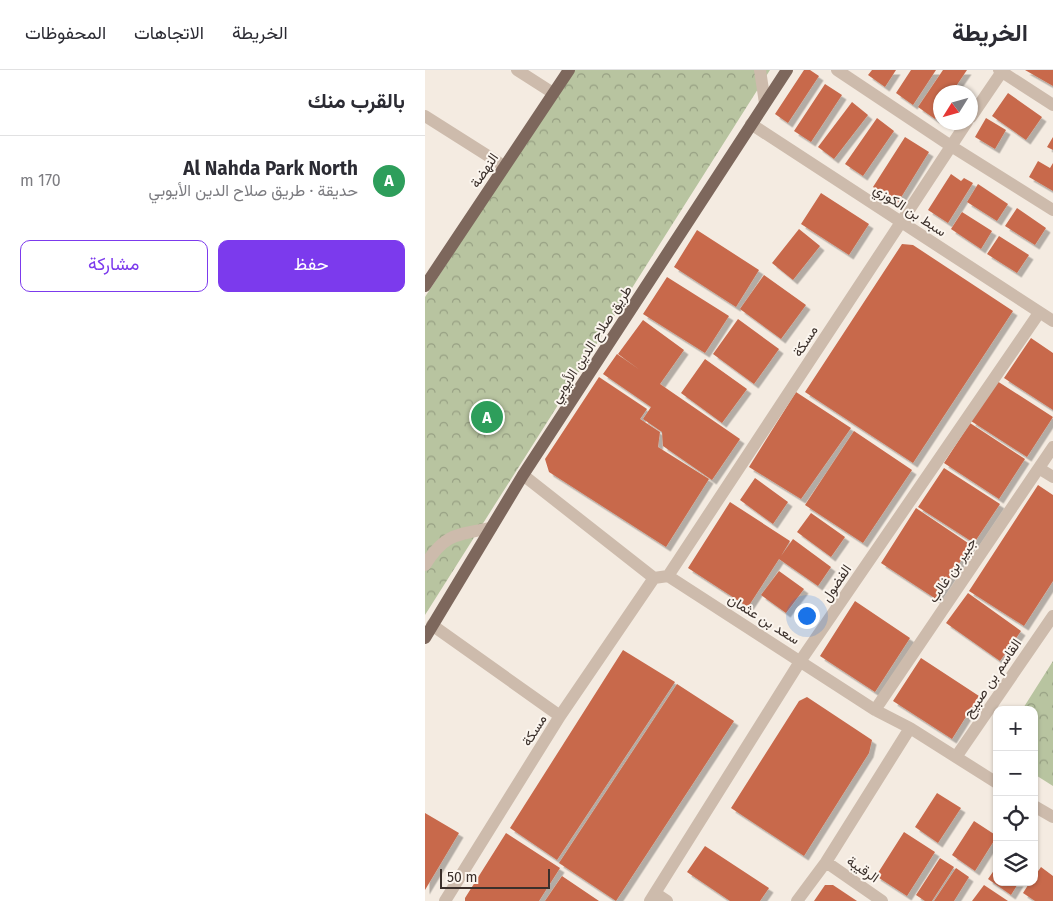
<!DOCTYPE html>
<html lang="ar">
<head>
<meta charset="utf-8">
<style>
  :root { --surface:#fff; --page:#f7f7f7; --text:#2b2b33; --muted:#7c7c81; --line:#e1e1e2; --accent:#7c3aed }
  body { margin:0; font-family:"Fira Sans",Vazirmatn,sans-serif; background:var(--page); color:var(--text); direction:rtl }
  .controls { position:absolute; right:15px; bottom:15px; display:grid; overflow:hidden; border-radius:10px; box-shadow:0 1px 4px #0004 }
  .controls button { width:45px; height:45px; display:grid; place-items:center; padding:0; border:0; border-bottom:1px solid var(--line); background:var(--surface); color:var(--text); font:25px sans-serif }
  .compass { position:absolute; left:508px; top:15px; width:45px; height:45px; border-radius:50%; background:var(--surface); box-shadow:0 1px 4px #0004; rotate:233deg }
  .scale { position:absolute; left:15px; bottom:12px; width:110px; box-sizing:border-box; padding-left:5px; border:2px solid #3b302b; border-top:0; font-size:14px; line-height:18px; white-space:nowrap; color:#3b302b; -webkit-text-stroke:4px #fbf5ee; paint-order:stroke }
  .you { position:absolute; left:381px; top:545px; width:18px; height:18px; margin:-12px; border:4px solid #fff; border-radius:50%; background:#1a73e8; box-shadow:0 0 0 8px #1a73e833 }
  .badge { display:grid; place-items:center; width:32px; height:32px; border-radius:50%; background:var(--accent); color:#fff; font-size:16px; font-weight:700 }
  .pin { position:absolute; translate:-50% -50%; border:2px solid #fff; box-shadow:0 1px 5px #0006 }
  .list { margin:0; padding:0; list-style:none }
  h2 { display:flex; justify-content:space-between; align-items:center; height:65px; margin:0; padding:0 20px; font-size:21px }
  h2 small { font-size:16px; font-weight:400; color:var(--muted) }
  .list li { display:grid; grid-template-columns:32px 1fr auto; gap:15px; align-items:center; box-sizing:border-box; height:90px; padding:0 20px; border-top:1px solid var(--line) }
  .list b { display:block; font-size:19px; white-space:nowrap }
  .list p { margin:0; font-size:16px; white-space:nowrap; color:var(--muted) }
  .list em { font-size:16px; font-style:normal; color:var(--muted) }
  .actions { display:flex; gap:10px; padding:15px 20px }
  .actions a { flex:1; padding:11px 0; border:1px solid var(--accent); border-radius:10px; text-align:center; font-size:18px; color:var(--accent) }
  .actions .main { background:var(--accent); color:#fff }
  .icon { flex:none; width:28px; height:28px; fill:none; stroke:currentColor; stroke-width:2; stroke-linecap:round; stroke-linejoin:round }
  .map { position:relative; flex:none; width:628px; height:831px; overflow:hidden; direction:ltr }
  header { display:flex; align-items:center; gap:30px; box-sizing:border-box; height:70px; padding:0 25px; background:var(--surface); border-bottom:1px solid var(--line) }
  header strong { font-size:24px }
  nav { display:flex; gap:28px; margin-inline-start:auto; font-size:18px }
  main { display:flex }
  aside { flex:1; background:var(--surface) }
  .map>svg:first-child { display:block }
</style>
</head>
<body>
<header>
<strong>الخريطة</strong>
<nav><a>الخريطة</a><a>الاتجاهات</a><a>المحفوظات</a></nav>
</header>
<main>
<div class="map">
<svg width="628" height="831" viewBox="0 0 628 831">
  <defs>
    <pattern id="park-crowns" width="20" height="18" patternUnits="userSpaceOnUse" patternTransform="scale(1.25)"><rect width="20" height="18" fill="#b8c4a0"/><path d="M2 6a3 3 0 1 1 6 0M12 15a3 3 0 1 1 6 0" fill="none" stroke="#97a083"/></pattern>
    <filter id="shadow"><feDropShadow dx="4.5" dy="4.5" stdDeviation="0" flood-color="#0004"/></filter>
  </defs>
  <rect width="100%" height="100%" fill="#f4ebe1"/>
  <path fill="url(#park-crowns)" d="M147,0H345L0,545V227Z
    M628,591V716L609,704V640H597Z"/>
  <path fill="#c8694b" filter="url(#shadow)" d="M379,0H385L394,6L363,53L350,44Z
    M447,0H471L460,17L443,5Z
    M486,0H511L488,35L471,23Z
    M518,0H542L527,22H516V41L510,49L493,37Z
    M600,0H628V16Z
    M400,14L417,25L386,72L369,61Z
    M583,23L617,47L601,70L567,46Z
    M427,32L443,45L409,89L393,77Z
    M452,48L469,61L438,106L420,94Z
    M561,48L581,60L570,79L550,67Z
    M480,67L504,82L472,134L448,117Z
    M628,67V80L622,77Z
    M613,91L625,98L628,93V121L604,107Z
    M526,104L536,111L539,108L548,113L523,153L503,140Z
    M553,114L583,134L572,151L542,132Z
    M396,123L444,154L424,185L376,154Z
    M592,138L621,158L610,175L580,156Z
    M537,142L567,161L556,179L526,159Z
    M374,159L395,176L368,210L347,193Z
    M272,160L334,200L311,237L249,197Z
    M574,166L604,185L592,203L562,184Z
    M477,174L488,175L588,241L488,393L380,322Z
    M339,205L381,235L356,269L315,239Z
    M242,207L304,246L280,283L218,244Z
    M313,249L354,279L329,314L288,284Z
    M218,250L259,280L235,314L315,369L287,410L238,376L237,362L218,349L226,337L178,304L192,284L215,300L193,284Z
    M606,268L628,283V340L579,308Z
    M280,289L322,319L297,353L256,323Z
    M174,307L222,339L215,349L235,362L233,377L284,409L241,477L124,402L120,389Z
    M572,311L628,347L602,387L546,351Z
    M371,322L426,358L376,429L324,397Z
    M545,353L600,389L574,429L519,393Z
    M429,361L487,400L438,473L380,435Z
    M519,398L575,434L549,473L493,437Z
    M330,408L363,432L348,454L315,430Z
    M613,415L628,425V511L599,556L544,521Z
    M305,432L365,471L356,486L368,469L406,497L393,516L354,489L323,537L263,498Z
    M491,438L546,475L511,529L456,493Z
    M386,443L420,467L406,487L372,462Z
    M354,501L379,519L361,543L336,525Z
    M543,523L596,561L575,591L521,553Z
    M430,531L485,568L450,622L395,586Z
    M198,580L250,612L132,790L85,758Z
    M496,588L554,626L527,669L468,631Z
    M252,614L309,651L191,831L134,793Z
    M382,627L447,670L444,683L379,786L306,738L374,631Z
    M512,723L536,738L513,773L490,757Z
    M0,743L34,763L0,820Z
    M549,751L572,766L550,801L527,785Z
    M479,762L510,782L482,826L451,806Z
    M81,763L135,798L114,831H40V828Z
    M280,776L344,818L335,831H305L262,802Z
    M515,788L529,797L507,831H500L491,825Z
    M572,796V812H594L586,825L563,809Z
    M616,797L628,806V831H610L598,823L605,812H609V807Z
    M531,798L544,807L529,831H509Z
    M137,806L174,831H120Z
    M400,815H408L432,831H389Z
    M559,815L583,831H547Z"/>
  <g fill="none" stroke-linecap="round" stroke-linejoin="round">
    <path stroke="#cdbbac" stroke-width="12" d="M92,0L128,23
      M335,0L340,33
      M412,0L526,76L628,140
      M574,0L628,35
      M0,46L79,96
      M546,47L578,0
      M326,54L628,251
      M615,399L628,407
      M98,405L229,508L243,506L450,640L485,658L572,713
      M0,495C20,463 32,465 66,458
      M243,506L542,52
      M7,555L135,646
      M450,640L628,377
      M531,687L628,546
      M609,736L628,747
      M401,792L457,831
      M230,823L242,831
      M20,831L135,646L229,508
      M225,831L376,590L614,243
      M372,831L401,792L485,658"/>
    <path stroke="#7d675c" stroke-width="12" d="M0,216L144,0
      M0,568L98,405L362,0"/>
  </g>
  <g text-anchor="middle" stroke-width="4" stroke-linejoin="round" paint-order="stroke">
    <g font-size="14" fill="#3b302b" stroke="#fbf5ee">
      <text transform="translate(59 100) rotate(-56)" y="5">النهضة</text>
      <text transform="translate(485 140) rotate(33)" y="5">سبط بن الكوزي</text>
      <text transform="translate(380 271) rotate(-57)" y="5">مسكة</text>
      <text transform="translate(166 274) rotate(-57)" y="5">طريق صلاح الدين الأيوبي</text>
      <text transform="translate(527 500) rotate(-56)" y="5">جبير بن غالب</text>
      <text transform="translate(411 513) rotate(-56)" y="5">الفضول</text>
      <text transform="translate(339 549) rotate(32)" y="5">سعد بن عثمان</text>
      <text transform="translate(567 608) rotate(-56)" y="5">القاسم بن صبيح</text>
      <text transform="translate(109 660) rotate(-58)" y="5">مسكة</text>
      <text transform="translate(438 799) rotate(35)" y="5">الرقيبة</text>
    </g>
  </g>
</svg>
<div class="controls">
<button>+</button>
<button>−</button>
<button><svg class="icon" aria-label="locate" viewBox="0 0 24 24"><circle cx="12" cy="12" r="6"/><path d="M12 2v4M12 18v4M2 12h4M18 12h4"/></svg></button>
<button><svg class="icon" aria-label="layers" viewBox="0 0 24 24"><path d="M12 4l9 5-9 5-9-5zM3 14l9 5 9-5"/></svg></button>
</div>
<svg class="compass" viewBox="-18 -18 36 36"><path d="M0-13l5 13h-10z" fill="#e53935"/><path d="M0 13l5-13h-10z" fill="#7c7c81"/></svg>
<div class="scale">50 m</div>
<div class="you"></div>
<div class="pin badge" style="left:62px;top:347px;background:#2e9e5b">A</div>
</div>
<aside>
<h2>بالقرب منك<small></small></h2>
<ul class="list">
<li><span class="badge" style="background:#2e9e5b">A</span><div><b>Al Nahda Park North</b><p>حديقة · طريق صلاح الدين الأيوبي</p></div><em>170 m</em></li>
</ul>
<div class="actions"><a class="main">حفظ</a><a>مشاركة</a></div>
</aside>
</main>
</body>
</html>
